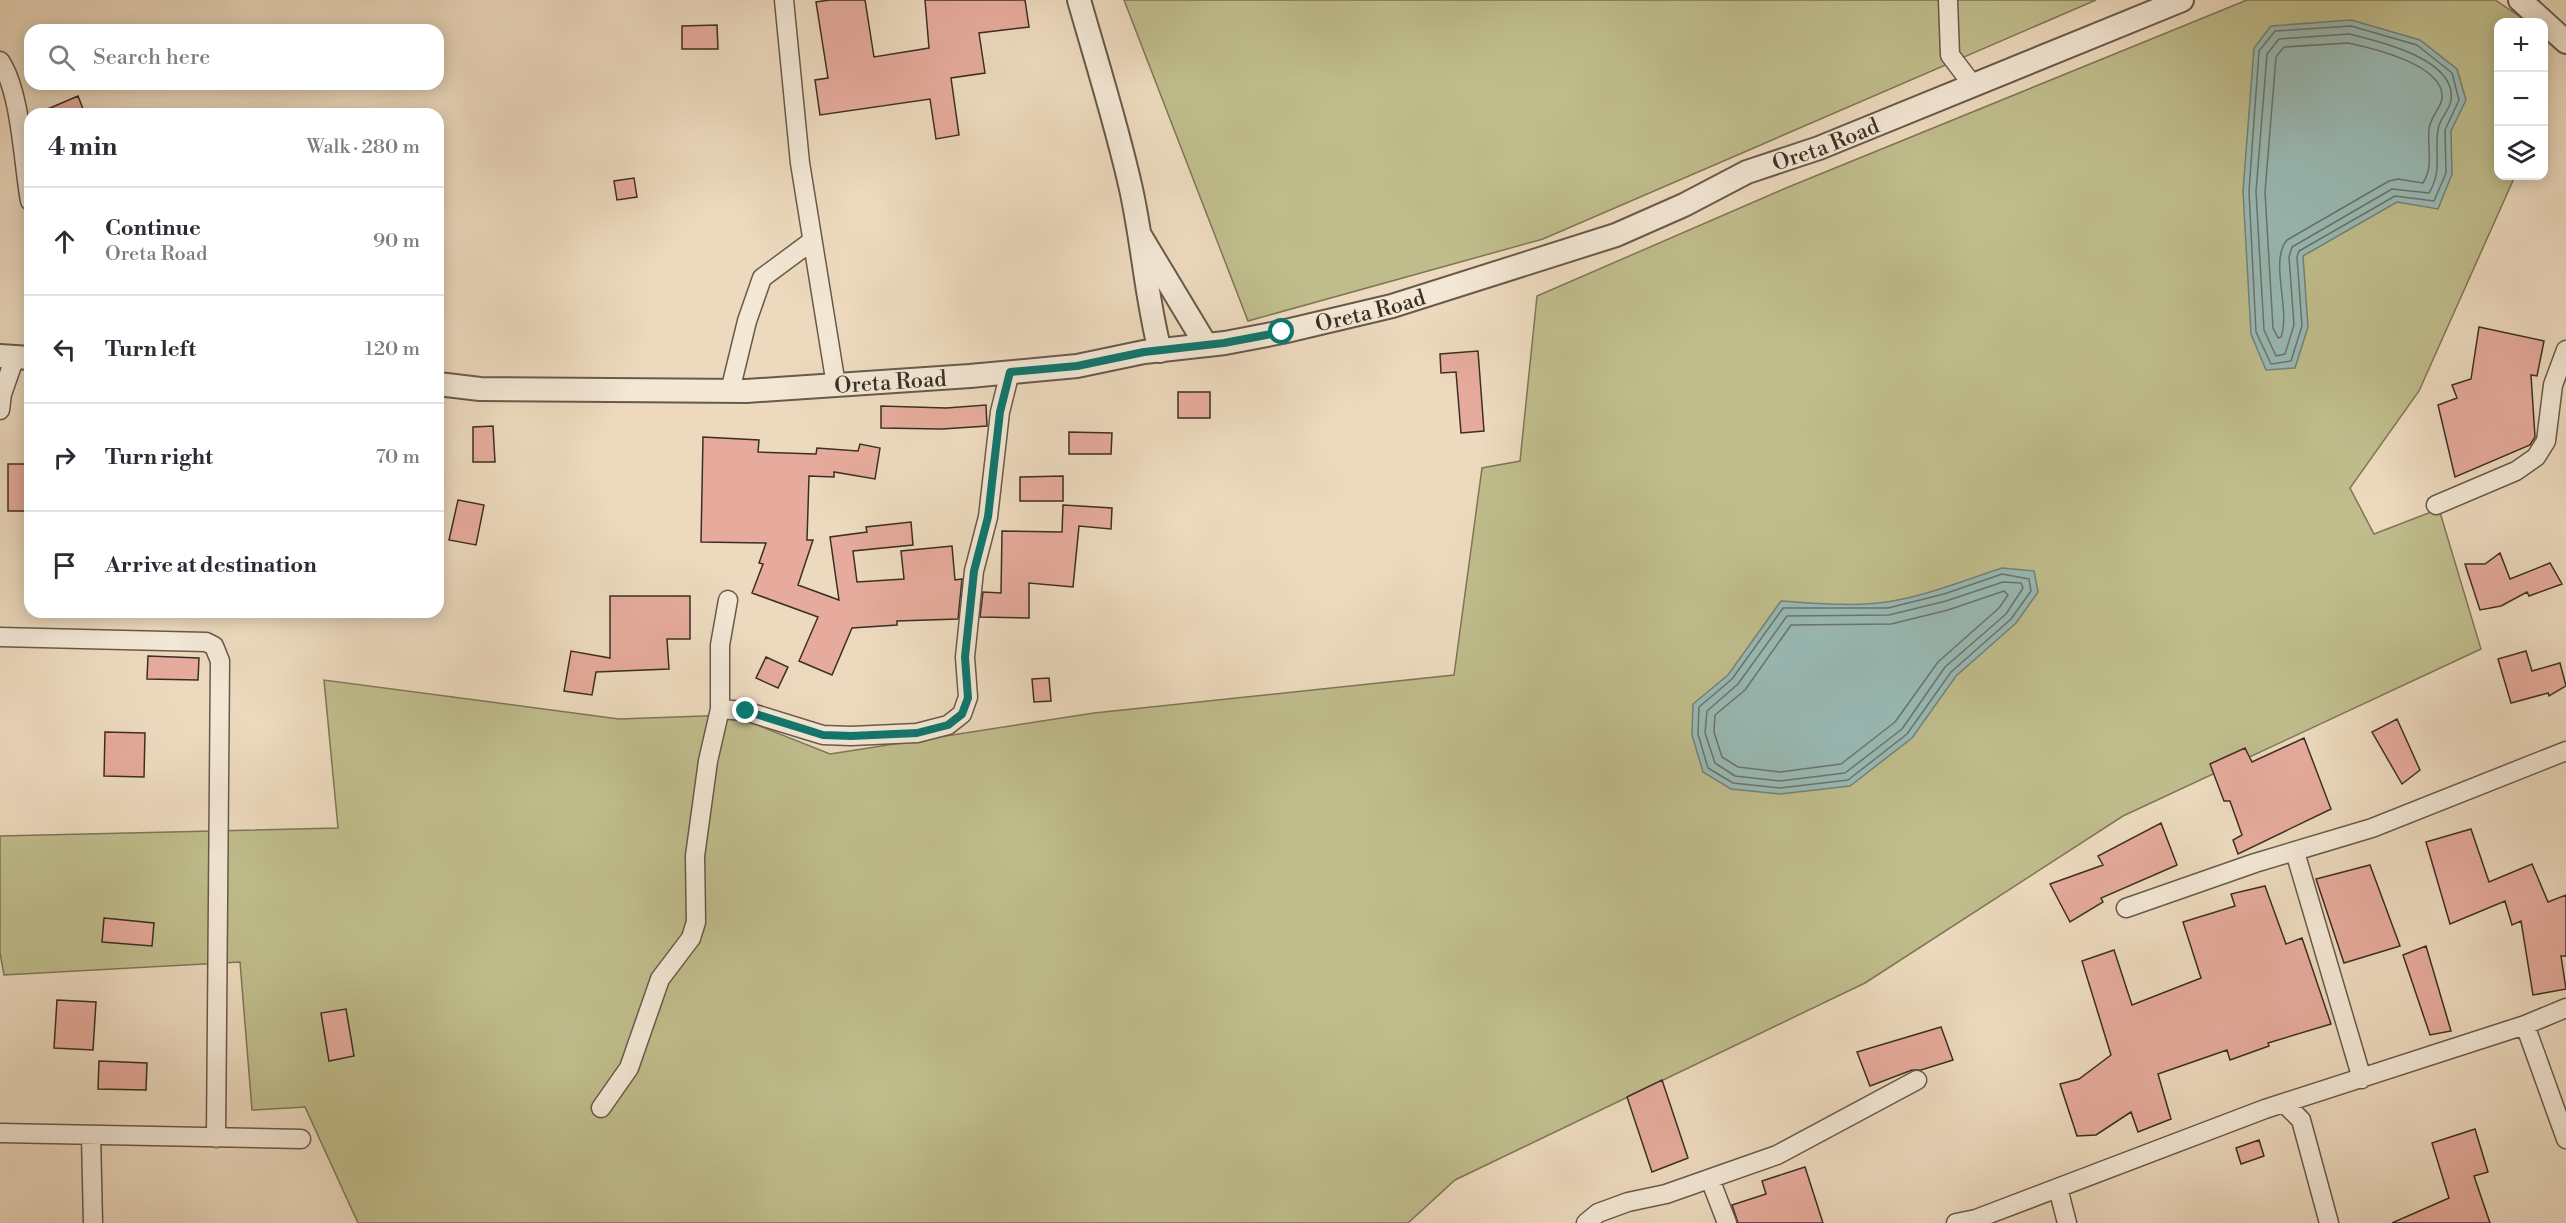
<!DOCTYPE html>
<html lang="en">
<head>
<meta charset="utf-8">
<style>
  :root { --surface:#fff; --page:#f2f2f3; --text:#2b2b33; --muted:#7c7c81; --line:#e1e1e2 }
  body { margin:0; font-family:"Libre Bodoni",serif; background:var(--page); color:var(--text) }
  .controls { position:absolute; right:18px; top:18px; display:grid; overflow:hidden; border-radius:12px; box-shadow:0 3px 15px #0003 }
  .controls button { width:54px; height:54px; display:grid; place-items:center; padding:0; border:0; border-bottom:2px solid var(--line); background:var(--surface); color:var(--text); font:30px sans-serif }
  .stop { position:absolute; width:18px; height:18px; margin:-14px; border:4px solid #0f766e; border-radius:50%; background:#fff }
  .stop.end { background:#0f766e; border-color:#fff; box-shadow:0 2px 6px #0008 }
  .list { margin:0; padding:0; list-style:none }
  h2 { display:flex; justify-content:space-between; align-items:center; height:78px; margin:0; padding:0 24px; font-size:26px }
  h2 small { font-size:20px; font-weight:400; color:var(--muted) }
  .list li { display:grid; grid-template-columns:39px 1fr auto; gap:18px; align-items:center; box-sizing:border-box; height:108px; padding:0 24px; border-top:2px solid var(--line) }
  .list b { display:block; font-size:22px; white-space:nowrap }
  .list p { margin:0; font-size:20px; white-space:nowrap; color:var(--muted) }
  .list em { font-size:20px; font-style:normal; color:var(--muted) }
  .icon { flex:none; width:33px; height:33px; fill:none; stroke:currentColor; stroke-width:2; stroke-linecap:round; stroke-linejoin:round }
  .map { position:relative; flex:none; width:2566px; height:1223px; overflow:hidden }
  .search { position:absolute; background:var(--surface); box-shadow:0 3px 15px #0003; left:24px; top:24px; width:420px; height:66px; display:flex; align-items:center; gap:15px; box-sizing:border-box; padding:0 21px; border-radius:18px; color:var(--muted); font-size:22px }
  .panel { position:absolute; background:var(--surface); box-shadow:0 3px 15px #0003; left:24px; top:108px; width:420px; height:510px; border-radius:18px }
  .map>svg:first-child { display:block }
</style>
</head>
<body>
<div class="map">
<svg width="2566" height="1223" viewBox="0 0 2566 1223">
  <rect width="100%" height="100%" fill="#eddabe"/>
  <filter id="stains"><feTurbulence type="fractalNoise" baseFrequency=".00333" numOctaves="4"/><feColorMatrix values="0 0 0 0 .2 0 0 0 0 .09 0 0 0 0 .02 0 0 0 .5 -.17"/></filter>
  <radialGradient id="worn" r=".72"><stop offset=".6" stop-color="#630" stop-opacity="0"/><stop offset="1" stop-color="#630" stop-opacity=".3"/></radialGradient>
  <path fill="#c0bd8c" stroke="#7e7658" stroke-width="1.5" d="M1124,0H2096L1543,239L1248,321Z
    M2247,0H2495L2528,22H2498V176H2515L2419,391L2350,488L2374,534L2439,509L2481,649L2123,816L1865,983L1455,1180L1408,1223H358L305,1107L252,1110L240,962L4,975L0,953V836L338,828L324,680L619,719L732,715L830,754L1094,713L1454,675L1482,468L1520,461L1537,296L1786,188Z"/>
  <path fill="#99bab5" stroke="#73827b" stroke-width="1.5" d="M2351,20L2420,40L2457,69L2466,100L2451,131L2452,174L2438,209L2397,202L2303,256L2308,327L2295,368L2266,370L2251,334L2243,191L2254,48L2271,26Z
    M2002,568L2034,571L2038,592L2016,623L1956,676L1912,738L1850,786L1780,794L1731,789L1703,772L1692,735L1693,704L1728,675L1781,601C1815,603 1852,607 1887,602C1926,596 1965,580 2002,568Z"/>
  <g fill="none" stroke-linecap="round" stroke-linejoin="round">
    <path stroke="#6a746d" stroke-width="1.5" d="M2351,26L2417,45L2452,73L2459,100L2445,130L2446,173L2434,201L2395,196L2299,251L2297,257L2302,326L2291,361L2271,364L2256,332L2249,191L2259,51L2275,31Z
      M2349,34C2378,41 2457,59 2451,100C2450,110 2439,119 2438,130C2434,154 2443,169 2429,193L2392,189L2292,247L2289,257L2294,325L2285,354L2276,356L2264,330L2256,192L2267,54L2279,39Z
      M2348,43C2372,48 2446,65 2442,99C2440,109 2430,118 2429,129C2427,147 2434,166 2423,183L2398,179L2389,181L2287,240C2269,261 2291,309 2281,337L2278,338L2273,328L2265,192L2276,57L2284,47Z
      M2002,574L2029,579L2031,591L2011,619L1951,672L1907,734L1848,780L1780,788L1733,783L1708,768L1698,734L1699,707L1732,679L1783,608H1888L1944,594Z
      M2003,582L2021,583L2023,588L2006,614L1945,667L1902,729L1845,773L1780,781L1735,776L1715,763L1705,733L1707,711L1738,684L1787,616L1889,615L1946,601Z
      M2004,591L2008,595L1999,608L1938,662L1895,722L1841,764L1780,772L1738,767L1722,757L1714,732L1715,715L1745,690L1791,625L1891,624L1948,610Z"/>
  </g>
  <path fill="#e6ab9c" stroke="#3b2f25" stroke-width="1.5" d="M830,0H865L874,57L929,48L925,0H1025L1029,27L979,33L985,73L951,78L959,135L936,139L930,99L820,115L815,80L828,78L816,2Z
    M717,25L718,49H682V26Z
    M78,96L85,114H36Z
    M634,178L637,197L617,200L614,181Z
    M2479,327L2544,341L2537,376L2531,375L2535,437L2530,445L2455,477L2438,405L2457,398L2452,385L2471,379Z
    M1478,351L1484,431L1461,433L1456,372L1441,373L1440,354Z
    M1178,392H1210V418H1178Z
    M986,405L987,426L942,429L881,428V406L946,408Z
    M493,426L495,462H473V427Z
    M1069,432L1112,433L1111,454H1069Z
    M703,437L759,440L758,452L816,454L817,448L858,451L860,444L880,448L875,479L834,472V477L809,476L807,540H813L798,585L839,600L830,537L867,532L866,527L911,522L913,545L853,551L857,582L904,579L901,551L952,546L955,580L962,579L958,619L897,621V625L852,628L832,675L799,661L818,617L752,593L763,564L759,563L766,543L701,542Z
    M8,464H30V511H8Z
    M1063,476V501H1020V477Z
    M458,500L484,505L476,545L449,540Z
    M1063,505L1112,508L1111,529L1079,526L1073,587L1029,583V618L980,617L983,592L1001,593L1002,531L1062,532Z
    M2500,553L2510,579L2550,563L2562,584L2529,596L2527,592L2501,606L2480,610L2465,564H2485Z
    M610,596H690V639H667L669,669L596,672L592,695L564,691L571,651L610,658Z
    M2526,651L2532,671L2560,663L2566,686L2549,696L2548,693L2511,703L2498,659Z
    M148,656L199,658L198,680L147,679Z
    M766,657L788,667L778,688L756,678Z
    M1049,678L1051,701L1034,702L1032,679Z
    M2397,719L2420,770L2402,784L2372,732Z
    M105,732L145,733L144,777L104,776Z
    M2304,738L2331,809L2238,854L2233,840L2242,835L2230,801H2224L2210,764L2245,748L2252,762Z
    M2161,823L2177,865L2101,898L2103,902L2070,922L2050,884L2103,865L2098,856Z
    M2471,829L2489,882L2532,864L2548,902L2566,895V956H2561L2566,989L2533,995L2521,921L2512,925L2505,901L2450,924L2426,842Z
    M2370,865L2400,946L2344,963L2316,879Z
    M2265,886L2286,944L2302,938L2331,1024L2268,1043L2269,1046L2230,1060L2227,1050L2158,1074L2171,1119L2138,1132L2131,1112L2096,1135L2077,1136L2060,1084L2079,1079L2111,1055L2082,961L2114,950L2132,1005L2201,978L2183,922L2235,906L2231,894Z
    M104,918L154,923L152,946L102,942Z
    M2426,946L2451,1031L2430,1035L2403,955Z
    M57,1000L96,1002L93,1050L54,1048Z
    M346,1009L354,1056L329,1061L321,1013Z
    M1941,1027L1953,1060L1921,1070H1912L1870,1086L1857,1052Z
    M99,1061L147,1063L146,1090L98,1089Z
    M1662,1080L1688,1158L1652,1172L1627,1097Z
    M2475,1129L2488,1172L2474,1176L2490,1223H2392L2449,1198L2432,1143Z
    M2259,1140L2264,1156L2241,1164L2236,1148Z
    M1805,1167L1823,1223H1738L1732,1205L1766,1194L1762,1181Z"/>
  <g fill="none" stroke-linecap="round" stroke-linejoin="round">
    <defs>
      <path id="minor" d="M784,0L800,163L836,385
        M1948,0L1950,55L1972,84
        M0,61C21,92 23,162 30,201
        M730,391L747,321L762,278L812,241
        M0,410L2,394L15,357
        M2436,505L2516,471L2536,457L2546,441L2553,385L2566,350
        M0,637L206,642L214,646L220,661L216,1138
        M720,709L745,711L823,735L851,736L917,733L948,725L962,714L968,697L965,657L974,571L988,517L1000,412L1010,372
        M2295,852L2362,1079
        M2126,908L2255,863L2372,828L2566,751
        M2525,1025L2566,1139
        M2284,1103L2301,1120L2329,1223
        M601,1108L629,1068L660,979L691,938L696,922L695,856L708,761L720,709V645L728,600
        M0,1133L301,1139
        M91,1136L93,1223
        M1710,1179L1727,1223
        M2058,1188L2067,1223
        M1586,1223L1598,1213L1628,1202L1666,1194L1777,1155L1917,1080
        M1956,1223L1976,1219L2265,1109L2525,1025L2566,1008"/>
      <g id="tertiary">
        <path d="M1079,0C1097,63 1117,126 1131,189C1143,243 1146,297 1160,351"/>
        <path d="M2520,0L2566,42"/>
        <path d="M1141,237L1206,345"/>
        <path d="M0,356L30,358"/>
        <path id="s1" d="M438,384L480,389L746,391L970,376L1077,366L1144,352L1225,343L1282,332L1392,306L1616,235L1684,205L1747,172L1819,148L2182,0"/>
      </g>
    </defs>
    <use href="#minor" stroke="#685a4b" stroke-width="21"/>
    <use href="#tertiary" stroke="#685a4b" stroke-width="26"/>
    <use href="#minor" stroke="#f3e7d5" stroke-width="18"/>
    <use href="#tertiary" stroke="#f3e7d5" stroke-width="22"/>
  </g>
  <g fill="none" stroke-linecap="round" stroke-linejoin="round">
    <path stroke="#0f766e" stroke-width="8" d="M746,711L823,735L851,736L917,733L948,725L962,714L968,698L965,657L974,571L988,517L1000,412L1010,372L1077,366L1144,352L1224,343L1282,332"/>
  </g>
  <g text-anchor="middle" stroke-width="6" stroke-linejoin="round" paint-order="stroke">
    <g font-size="22" fill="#3b2f25" stroke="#f3e7d5">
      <text dy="8" stroke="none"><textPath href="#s1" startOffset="1425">Oreta Road</textPath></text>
      <text dy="8" stroke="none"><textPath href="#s1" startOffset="939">Oreta Road</textPath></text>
      <text dy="8" stroke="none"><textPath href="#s1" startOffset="453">Oreta Road</textPath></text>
    </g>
  </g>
  <rect width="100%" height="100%" filter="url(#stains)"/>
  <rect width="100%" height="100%" fill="url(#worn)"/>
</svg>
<div class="controls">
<button>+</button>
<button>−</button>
<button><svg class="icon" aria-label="layers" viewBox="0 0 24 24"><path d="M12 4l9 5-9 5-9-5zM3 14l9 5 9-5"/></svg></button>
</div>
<div class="stop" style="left:1282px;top:332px"></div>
<div class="stop end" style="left:746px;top:711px"></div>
<div class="search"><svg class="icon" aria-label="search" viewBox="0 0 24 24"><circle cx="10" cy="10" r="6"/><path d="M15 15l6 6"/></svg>Search here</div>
<section class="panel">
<h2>4 min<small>Walk · 280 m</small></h2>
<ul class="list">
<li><svg class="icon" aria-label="ahead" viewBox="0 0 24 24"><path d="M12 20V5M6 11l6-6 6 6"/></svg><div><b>Continue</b><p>Oreta Road</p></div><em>90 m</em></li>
<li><svg class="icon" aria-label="left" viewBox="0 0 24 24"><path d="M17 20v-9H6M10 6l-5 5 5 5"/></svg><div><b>Turn left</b></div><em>120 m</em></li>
<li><svg class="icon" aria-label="right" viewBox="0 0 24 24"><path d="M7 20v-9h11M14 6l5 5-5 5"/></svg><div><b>Turn right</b></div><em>70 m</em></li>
<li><svg class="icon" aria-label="arrive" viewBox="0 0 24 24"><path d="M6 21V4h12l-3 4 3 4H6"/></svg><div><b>Arrive at destination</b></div></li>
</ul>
</section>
</div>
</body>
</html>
